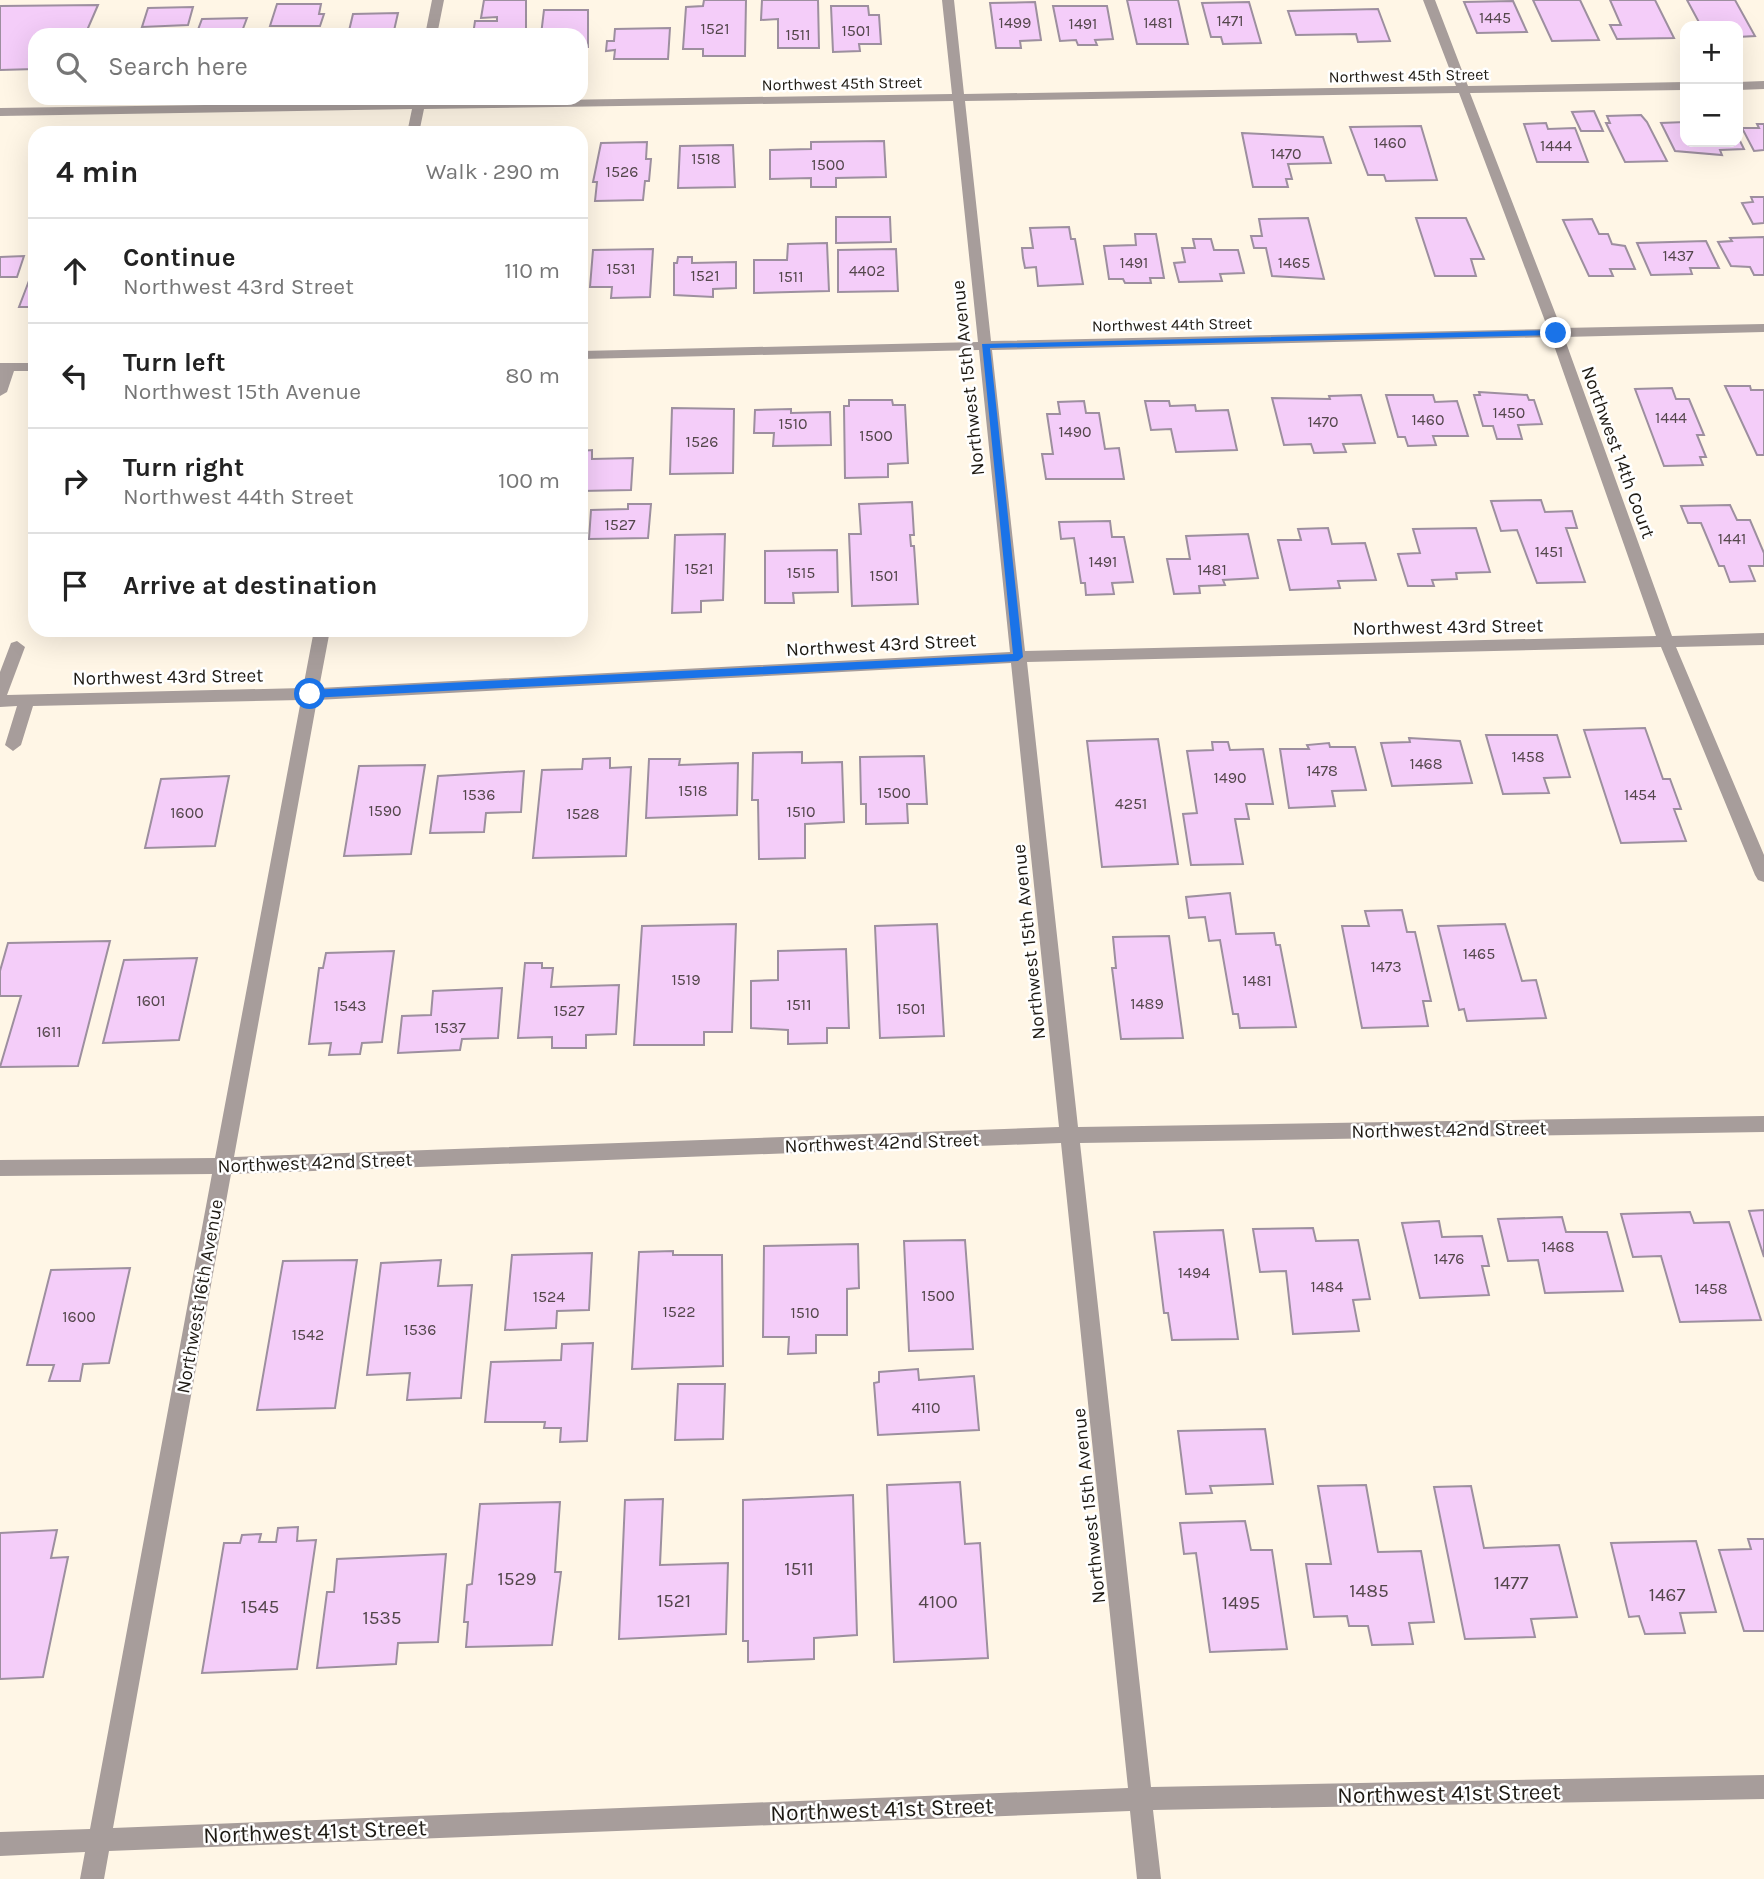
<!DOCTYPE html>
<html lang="en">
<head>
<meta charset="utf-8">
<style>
  :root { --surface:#fff; --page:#f6f6f6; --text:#222; --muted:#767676; --line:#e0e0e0 }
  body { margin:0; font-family:Karla,sans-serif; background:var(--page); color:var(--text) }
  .controls { position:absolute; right:21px; top:21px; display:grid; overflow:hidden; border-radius:14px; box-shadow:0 7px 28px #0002 }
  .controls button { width:63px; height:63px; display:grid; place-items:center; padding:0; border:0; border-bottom:2px solid var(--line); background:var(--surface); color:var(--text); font:35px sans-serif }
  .stop { position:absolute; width:21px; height:21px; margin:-16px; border:5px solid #1a73e8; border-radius:50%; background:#fff }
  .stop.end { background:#1a73e8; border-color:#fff; box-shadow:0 2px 7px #0008 }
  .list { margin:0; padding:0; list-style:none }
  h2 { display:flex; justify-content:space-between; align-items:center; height:91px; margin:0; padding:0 28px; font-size:30px }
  h2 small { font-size:23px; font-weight:400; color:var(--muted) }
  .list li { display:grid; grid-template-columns:46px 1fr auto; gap:21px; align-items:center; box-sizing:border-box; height:105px; padding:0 28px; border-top:2px solid var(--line) }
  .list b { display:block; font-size:26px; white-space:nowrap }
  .list p { margin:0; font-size:23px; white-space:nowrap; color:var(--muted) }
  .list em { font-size:23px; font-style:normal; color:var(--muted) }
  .icon { flex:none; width:38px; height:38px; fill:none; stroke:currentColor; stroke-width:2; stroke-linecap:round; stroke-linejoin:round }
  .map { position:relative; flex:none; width:1764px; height:1879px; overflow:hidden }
  .search { position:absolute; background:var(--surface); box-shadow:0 7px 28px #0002; left:28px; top:28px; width:560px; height:77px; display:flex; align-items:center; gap:18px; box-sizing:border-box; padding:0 24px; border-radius:21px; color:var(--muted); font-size:26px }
  .panel { position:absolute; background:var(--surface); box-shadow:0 7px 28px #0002; left:28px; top:126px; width:560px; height:511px; border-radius:21px }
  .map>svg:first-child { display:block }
</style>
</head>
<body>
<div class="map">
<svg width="1764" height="1879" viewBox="0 0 1764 1879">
  <rect width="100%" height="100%" fill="#fff6e6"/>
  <path fill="#f4cdf9" stroke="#9d8f9f" stroke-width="2" d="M484,0H526V35H473L475,21H497V17L481,18Z
    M704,0H746L745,56H703V49H683L686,7L703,6Z
    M762,0H818L819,48H778V19L761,20Z
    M1127,0H1178L1188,44H1137Z
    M1533,0H1580L1599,40L1552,41Z
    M1610,0H1655L1674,38L1617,39L1610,25H1621Z
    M1687,0H1735L1755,36L1738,37V26H1701Z
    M1513,1L1527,32L1477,33L1464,2Z
    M1035,2L1041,40L1020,41L1021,48H996L990,3Z
    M1249,2L1261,43L1223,44L1221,37H1211L1202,3Z
    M277,4H321L319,14H324L320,26H270Z
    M98,5L85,35H35V69L0,70V6Z
    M831,6H868L869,15H879L881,44H859L860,51L833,52Z
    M1053,6H1107L1113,39L1095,40L1097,45H1078L1076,40L1060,41Z
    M193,7L188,25L142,27L148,8Z
    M1378,9L1390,41L1358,42L1356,34L1296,35L1288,11Z
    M544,10H588V47H584L583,61L581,35H541Z
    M398,13L393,35H348L353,14Z
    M247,18L241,34L246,35H196L202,19Z
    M670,28L668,59H614L615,50L606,51L607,41H614L615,29Z
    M165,31L163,35H121L122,32Z
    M1594,111L1603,131H1581L1572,112Z
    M1641,115L1647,122L1667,161L1625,162L1606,123H1610L1607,116Z
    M1685,122V142H1738V137L1744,149L1720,150L1722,155L1675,151L1661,123Z
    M1546,123L1548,129L1575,128L1588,162H1537L1524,124Z
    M1757,124H1764V150L1754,151L1742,128H1759Z
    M1421,126L1437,180L1386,181L1384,175H1368L1350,127Z
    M1242,133L1323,137L1331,163L1288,164L1292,179H1286L1288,187H1253Z
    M884,141L886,177L836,178V187H811V178L770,179V150L811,149V142Z
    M647,142L646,159H651L649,181H645L643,200L595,201L597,182H593L601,143Z
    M733,145L735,187L678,188L680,146Z
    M1751,197H1764V223L1753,224L1742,203L1753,202Z
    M836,217H890L891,242L836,243Z
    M1308,218L1324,279L1272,276L1266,248H1254L1251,236H1262L1259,219Z
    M1416,218H1466L1484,259H1471L1476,276H1435Z
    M1592,219L1599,234H1608L1612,244L1625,246L1635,269H1610L1613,276H1589L1563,220Z
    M1069,227L1071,239H1075L1083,284L1038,286L1036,267L1025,268L1023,258L1022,248H1033L1030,228Z
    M1135,234H1156L1164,278H1150L1151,283H1125L1123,279H1109L1104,246L1136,245Z
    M1764,237V275H1754L1750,267L1731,266L1718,242L1732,241L1730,238Z
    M1193,239H1211L1214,250H1238L1244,273L1220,274L1222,281L1179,282L1174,263L1185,262L1182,248H1195Z
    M1706,241L1719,268H1690L1692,274L1651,275L1637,243Z
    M827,243L829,291L754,293V260H787L788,244Z
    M653,249L650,297L611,298L612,287H590L593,250Z
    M896,249L898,291L838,292V250Z
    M24,256L17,277H0V257Z
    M678,257H692V263L736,262V288L713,289V297L674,295V263H677Z
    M35,265V307H19Z
    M1725,386H1750L1751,390H1764V455H1757Z
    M1672,388L1676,399H1689L1704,435H1697L1706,457H1700L1703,465L1664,466L1635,389Z
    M1479,392L1527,395L1529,400H1534L1542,424L1518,425L1522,439H1497L1493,426H1483L1474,395H1480Z
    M1361,395L1375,443L1343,444L1346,452L1314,453L1311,444L1284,445L1272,398L1330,399L1329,396Z
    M1386,395H1433L1435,402L1457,401L1468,436H1433L1436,445L1408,446L1405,437H1398Z
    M849,400H892L893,405H905L908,463L888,464V477L845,478L844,406H849Z
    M1084,401L1086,413H1099L1105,449L1119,448L1124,479H1046L1042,454H1053L1047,414H1060L1058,402Z
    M1145,401H1169L1170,406L1195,405L1196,411L1228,410L1237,450L1176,452L1171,429L1151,430Z
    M672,408L734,409L733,473L670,474Z
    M791,409V413L830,412L831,445L773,446L774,433H754L755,410Z
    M592,450V459L633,458L631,490L581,491V451Z
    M1541,500L1545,512L1572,511L1577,528H1566L1585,582L1537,583L1517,530L1501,531L1491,501Z
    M912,502L914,535H910L911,546H914L918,604L852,606L849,534H861L859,504Z
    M628,504H651L648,538L589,539L591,510L628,509Z
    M1730,505L1737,520H1750L1764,553V566H1749L1755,581L1730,582L1724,566H1719L1701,523H1688L1681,506Z
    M1110,521L1112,537H1124L1133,582L1112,583L1114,594L1086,595L1085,583H1081L1074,538L1061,539L1059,522Z
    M1328,528L1332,544L1365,543L1376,580L1338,581L1340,588L1290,590L1278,540H1301L1298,529Z
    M1476,528L1490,572L1456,573L1457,579L1432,580L1434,586H1408L1398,554L1420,553L1413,529Z
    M725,534L723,600L701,601V612L672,613L675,535Z
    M1248,534L1258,578L1223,580L1225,585L1199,586L1200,593L1174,594L1167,559H1190L1186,536Z
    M837,550L838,592L793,593L794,603H765V551Z
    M1645,728L1663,779H1670L1681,809H1674L1686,841L1621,843L1584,730Z
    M1486,735H1557L1570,777L1544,778L1549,793L1503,794Z
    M1409,738L1460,741L1472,783L1392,786L1381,743L1410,742Z
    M1158,739L1178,864L1102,867L1087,741Z
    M1212,742H1228L1230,750L1263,749L1273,804H1246L1249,819H1235L1243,864L1191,865L1183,814L1197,813L1187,751L1213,750Z
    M1329,743L1330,747H1355L1366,790L1332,791L1335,806L1289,808L1280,749H1309L1307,745Z
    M802,752V763L842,762L844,822L805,824V858L759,859L758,800H752L753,753Z
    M924,756L927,804H907L908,823L866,824V804H861L860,757Z
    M610,758V768L631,767L626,856L533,858L542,770L582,769L583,759Z
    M649,759H680L679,765L738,763L737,815L646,818Z
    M425,765L411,854L344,856L359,766Z
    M524,771L521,812L486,813L484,832L430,833L438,776Z
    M229,776L215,846L145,848L161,779Z
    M1230,893L1236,934L1274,933L1276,945H1280L1296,1027L1240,1028L1238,1014H1233L1220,940L1209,941L1205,917L1189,918L1186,897Z
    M1402,910L1407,932H1415L1431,1001H1423L1428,1026L1362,1028L1342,926H1369L1365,911Z
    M736,924L732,1032H704V1045H634L642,926Z
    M937,924L944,1036L880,1038L875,926Z
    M1505,924L1522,981L1536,980L1546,1018L1467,1021L1464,1009L1459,1010L1438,926Z
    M1169,936L1183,1038L1121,1039L1112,968H1116L1113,937Z
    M110,941L78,1066L0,1067L21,996H0V971L8,943Z
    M846,949L849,1028H827V1043L788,1044V1030L751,1028V981L778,980V951Z
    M394,951L382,1042L362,1043L360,1054L329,1055L331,1043L309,1044L319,968H323L326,953Z
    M197,958L179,1040L103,1043L124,960Z
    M525,963H542V968H553L551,987L619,985L616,1034L586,1035V1048H552V1037L518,1038Z
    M502,988L498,1038L462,1039L460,1050L398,1053L402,1016L431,1015L433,991Z
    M1764,1210V1257L1749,1211Z
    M1690,1212L1694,1223L1729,1222L1761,1320L1680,1322L1661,1256L1633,1257L1621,1214Z
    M1562,1217L1566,1232H1607L1623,1291L1545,1293L1538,1260L1508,1261L1498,1219Z
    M1439,1221L1442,1237L1482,1236L1489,1266H1482L1489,1295L1420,1298L1402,1223Z
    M1313,1228L1316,1241L1358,1240L1370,1299L1353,1300L1359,1331L1293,1334L1286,1271L1260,1272L1253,1229Z
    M1223,1230L1238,1339L1172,1340L1168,1313H1164L1154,1232Z
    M965,1240L973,1349L909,1351L904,1241Z
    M858,1244L859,1288L847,1289V1335H816V1353L788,1354L789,1337H763L764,1246Z
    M673,1251V1255H722L723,1366L632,1369L639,1252Z
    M592,1253L589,1310L557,1311L556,1328L505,1330L512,1255Z
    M357,1260L335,1408L257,1410L283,1261Z
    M441,1260L438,1286L472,1285L461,1398L407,1400L410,1373L367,1375L381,1263Z
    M130,1268L109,1363L83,1364L80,1381H49L54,1365H27L51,1270Z
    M593,1343L587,1441L560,1442L561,1428H544L545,1422H485L491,1362L561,1360L562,1344Z
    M918,1369L919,1380L974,1376L979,1430L878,1435L874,1383L879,1382V1372Z
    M678,1384H725L723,1439L675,1440Z
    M1265,1429L1273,1484L1210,1486L1212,1493L1186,1494L1178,1431Z
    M960,1482L965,1544L980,1543L988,1658L894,1662L887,1485Z
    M1366,1485L1378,1552L1421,1551L1434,1622L1409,1623L1413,1644L1372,1645L1368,1626H1349L1347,1616L1314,1617L1306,1564H1331L1318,1486Z
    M1471,1486L1484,1548L1559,1545L1577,1617L1531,1619L1535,1637L1465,1639L1434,1487Z
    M853,1495L857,1635L814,1638V1659L748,1662V1641H743V1500Z
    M663,1499L660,1565L728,1563L726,1634L619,1639L625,1500Z
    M560,1502L555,1572H561L552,1645L466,1647L468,1622H464L467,1585L472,1584L480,1504Z
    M1245,1521L1251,1550H1272L1287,1649L1210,1652L1196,1553L1184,1554L1180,1523Z
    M298,1527L297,1541L316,1540L297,1669L202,1673L224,1543H240L242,1535L261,1534L259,1542H276L278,1528Z
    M57,1530L51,1558L68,1557L43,1677L0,1679V1533Z
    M1748,1539H1764V1631H1744L1719,1550L1751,1549Z
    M1696,1541L1716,1612L1680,1613L1685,1633L1645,1634L1639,1616L1629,1617L1611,1543Z
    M446,1554L438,1642L398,1643L396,1664L317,1668L327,1592H334L337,1559Z"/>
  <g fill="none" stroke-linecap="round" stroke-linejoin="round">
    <path fill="#a79d9b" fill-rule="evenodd" d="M432,0H444L437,35H425Z
      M942,0H954L964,94L1456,86L1423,0H1435L1468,86L1685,82V90L1470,93L1561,328L1764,324V332L1564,337L1672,636L1764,633V645L1676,647L1764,855V882L1758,880L1755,875L1661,647L1027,662L1078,1127L1764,1116V1132L1080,1143L1151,1787L1764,1775V1799L1153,1810L1161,1879H1137L1130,1811L109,1851L104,1879H80L85,1852L0,1856V1832L90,1829L212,1174L0,1176V1160L215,1158L301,700L33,706L21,745L13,751L5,745L17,706L0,707V672L11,643L17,641L25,647L7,695L303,688L314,630H330L319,688L1010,652L979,350L581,359V351L978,342L953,101L424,109L419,133H407L412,109L0,116V108L413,102L414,98H426L425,102L952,94ZM1459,93L1548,329L991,341L965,101ZM1551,337L1656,636L1025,651L992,350ZM1011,663L1059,1127L234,1157L317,700ZM1061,1143L1128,1788L113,1828L231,1174Z
      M1764,81V89L1738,90V82Z
      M0,363H35V371H14L7,392L0,396Z"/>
  </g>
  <path fill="#1a73e8" d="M1556,330L1559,335L990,348L1023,657L1018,661L310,698L305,694L310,690L1013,654L982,344Z"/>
  <g text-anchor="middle" stroke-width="5" stroke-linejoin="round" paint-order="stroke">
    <g font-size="16" fill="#54474c">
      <text x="1495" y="23">1445</text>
      <text x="1230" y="26">1471</text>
      <text x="1015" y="28">1499</text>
      <text x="1158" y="28">1481</text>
      <text x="1083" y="29">1491</text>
      <text x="715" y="34">1521</text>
      <text x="856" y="36">1501</text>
      <text x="798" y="40">1511</text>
      <text x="1390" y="148">1460</text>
      <text x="1556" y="151">1444</text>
      <text x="1286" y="159">1470</text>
      <text x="706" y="164">1518</text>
      <text x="828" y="170">1500</text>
      <text x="622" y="177">1526</text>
      <text x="1678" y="261">1437</text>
      <text x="1134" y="268">1491</text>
      <text x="1294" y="268">1465</text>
      <text x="621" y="274">1531</text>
      <text x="867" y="276">4402</text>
      <text x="705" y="281">1521</text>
      <text x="791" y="282">1511</text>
      <text x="1509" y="418">1450</text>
      <text x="1671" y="423">1444</text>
      <text x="1428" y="425">1460</text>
      <text x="1323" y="427">1470</text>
      <text x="793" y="429">1510</text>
      <text x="1075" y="437">1490</text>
      <text x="876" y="441">1500</text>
      <text x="702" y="447">1526</text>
      <text x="620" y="530">1527</text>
      <text x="1732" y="544">1441</text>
      <text x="1549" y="557">1451</text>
      <text x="1103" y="567">1491</text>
      <text x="699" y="574">1521</text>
      <text x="1212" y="575">1481</text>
      <text x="801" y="578">1515</text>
      <text x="884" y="581">1501</text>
      <text x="1528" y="762">1458</text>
      <text x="1426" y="769">1468</text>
      <text x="1322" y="776">1478</text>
      <text x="1230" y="783">1490</text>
      <text x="693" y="796">1518</text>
      <text x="894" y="798">1500</text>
      <text x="479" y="800">1536</text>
      <text x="1640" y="800">1454</text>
      <text x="1131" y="809">4251</text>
      <text x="385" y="816">1590</text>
      <text x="801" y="817">1510</text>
      <text x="187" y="818">1600</text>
      <text x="583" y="819">1528</text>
      <text x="1479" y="959">1465</text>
      <text x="1386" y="972">1473</text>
      <text x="686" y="985">1519</text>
      <text x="1257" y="986">1481</text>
      <text x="151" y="1006">1601</text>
      <text x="1147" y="1009">1489</text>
      <text x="799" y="1010">1511</text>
      <text x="350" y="1011">1543</text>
      <text x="911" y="1014">1501</text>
      <text x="569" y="1016">1527</text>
      <text x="450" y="1033">1537</text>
      <text x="49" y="1037">1611</text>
      <text x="1558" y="1252">1468</text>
      <text x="1449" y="1264">1476</text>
      <text x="1194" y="1278">1494</text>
      <text x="1327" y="1292">1484</text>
      <text x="1711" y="1294">1458</text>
      <text x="938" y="1301">1500</text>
      <text x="549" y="1302">1524</text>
      <text x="679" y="1317">1522</text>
      <text x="805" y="1318">1510</text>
      <text x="79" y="1322">1600</text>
      <text x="420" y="1335">1536</text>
      <text x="308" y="1340">1542</text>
      <text x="926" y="1413">4110</text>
    </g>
    <g font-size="16" fill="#1e1a13" stroke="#fff">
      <text transform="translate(1409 75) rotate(-1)" y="6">Northwest 45th Street</text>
      <text transform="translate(842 83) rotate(-1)" y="6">Northwest 45th Street</text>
      <text transform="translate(1172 324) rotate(-1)" y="6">Northwest 44th Street</text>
    </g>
    <g font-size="19" fill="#1e1a13" stroke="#fff">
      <text transform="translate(967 378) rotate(-96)" y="7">Northwest 15th Avenue</text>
      <text transform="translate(1619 452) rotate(70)" y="7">Northwest 14th Court</text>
      <text transform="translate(1448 626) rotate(-1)" y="7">Northwest 43rd Street</text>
      <text transform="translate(881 644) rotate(-3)" y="7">Northwest 43rd Street</text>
      <text transform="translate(168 676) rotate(-1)" y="7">Northwest 43rd Street</text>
      <text transform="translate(1028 942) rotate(-96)" y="7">Northwest 15th Avenue</text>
      <text transform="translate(1449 1129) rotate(-1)" y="7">Northwest 42nd Street</text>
      <text transform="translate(882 1142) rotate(-2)" y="7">Northwest 42nd Street</text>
      <text transform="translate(315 1162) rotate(-2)" y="7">Northwest 42nd Street</text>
      <text transform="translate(199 1296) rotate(-80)" y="7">Northwest 16th Avenue</text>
      <text transform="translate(1088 1506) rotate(-96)" y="7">Northwest 15th Avenue</text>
    </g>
    <g font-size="19" fill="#54474c">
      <text x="799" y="1575">1511</text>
      <text x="517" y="1585">1529</text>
      <text x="1511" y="1589">1477</text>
      <text x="1369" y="1597">1485</text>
      <text x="1667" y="1601">1467</text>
      <text x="674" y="1607">1521</text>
      <text x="938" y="1608">4100</text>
      <text x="1241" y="1609">1495</text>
      <text x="260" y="1613">1545</text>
      <text x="382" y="1624">1535</text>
    </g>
    <g font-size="23" fill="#1e1a13" stroke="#fff">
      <text transform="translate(1449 1793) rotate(-1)" y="8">Northwest 41st Street</text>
      <text transform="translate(882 1809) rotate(-2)" y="8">Northwest 41st Street</text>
      <text transform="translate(315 1831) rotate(-2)" y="8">Northwest 41st Street</text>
    </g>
  </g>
</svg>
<div class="controls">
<button>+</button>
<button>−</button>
</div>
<div class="stop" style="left:310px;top:694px"></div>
<div class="stop end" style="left:1556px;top:333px"></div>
<div class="search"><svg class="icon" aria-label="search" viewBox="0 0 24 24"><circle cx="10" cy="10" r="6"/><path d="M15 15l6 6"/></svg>Search here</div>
<section class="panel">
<h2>4 min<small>Walk · 290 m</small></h2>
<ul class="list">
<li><svg class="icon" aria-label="ahead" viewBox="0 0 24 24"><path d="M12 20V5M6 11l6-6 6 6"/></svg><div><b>Continue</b><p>Northwest 43rd Street</p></div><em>110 m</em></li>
<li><svg class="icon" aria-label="left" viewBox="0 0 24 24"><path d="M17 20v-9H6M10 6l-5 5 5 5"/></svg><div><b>Turn left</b><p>Northwest 15th Avenue</p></div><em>80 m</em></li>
<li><svg class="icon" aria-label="right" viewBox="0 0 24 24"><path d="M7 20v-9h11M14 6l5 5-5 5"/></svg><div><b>Turn right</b><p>Northwest 44th Street</p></div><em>100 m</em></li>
<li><svg class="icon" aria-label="arrive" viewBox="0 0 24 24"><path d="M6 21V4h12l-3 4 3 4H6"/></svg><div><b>Arrive at destination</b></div></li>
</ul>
</section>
</div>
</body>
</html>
